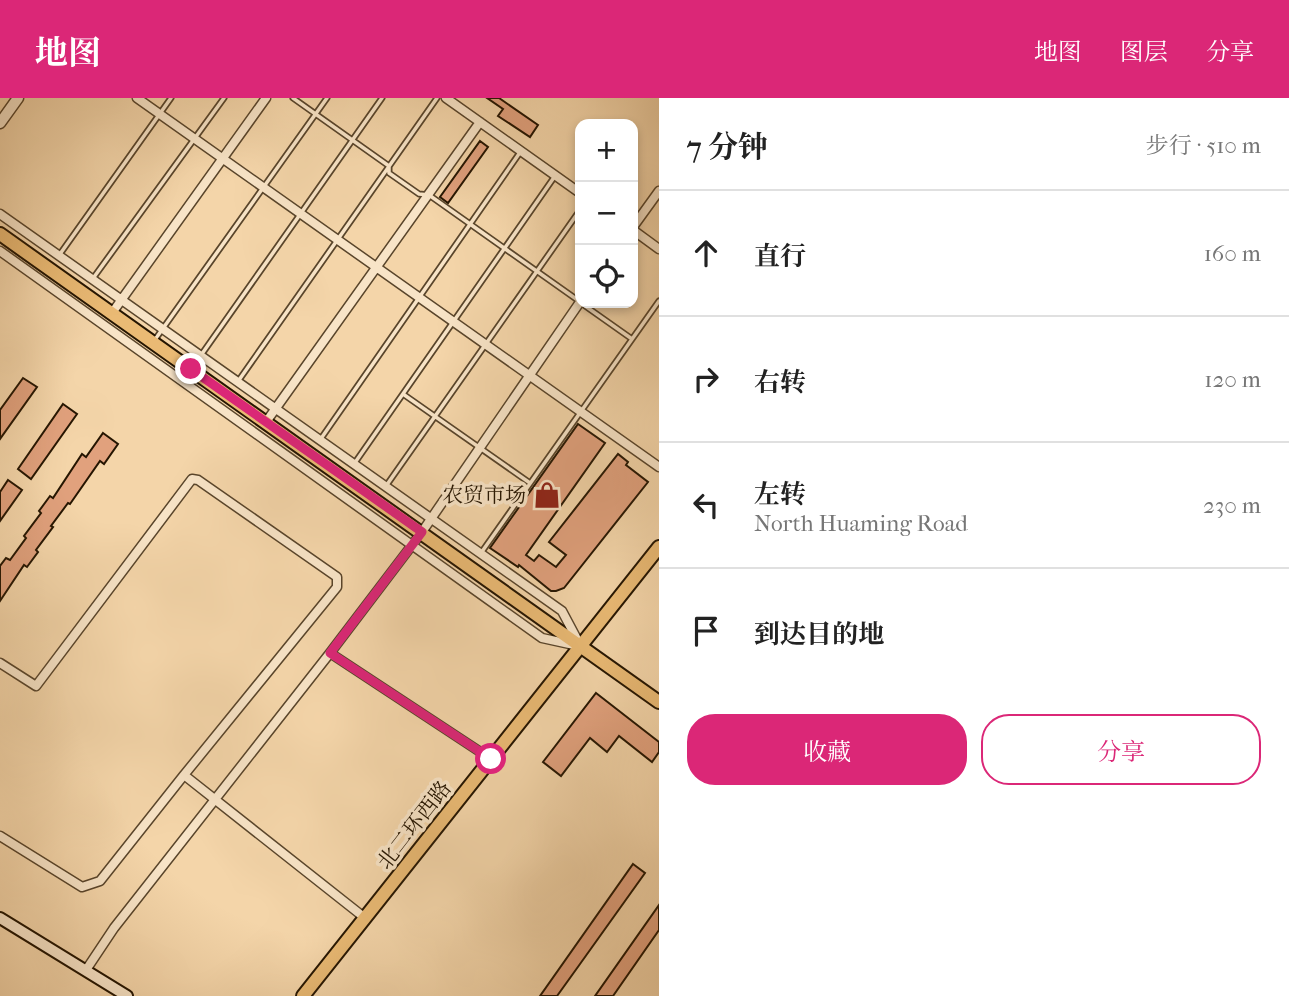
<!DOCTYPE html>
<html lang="zh">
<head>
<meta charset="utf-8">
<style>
  :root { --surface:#fff; --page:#f2f2f2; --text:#222; --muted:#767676; --line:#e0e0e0; --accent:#db2777 }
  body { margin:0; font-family:"IM FELL French Canon","Noto Serif SC",serif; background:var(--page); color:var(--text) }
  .controls { position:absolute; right:21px; top:21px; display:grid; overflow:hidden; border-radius:14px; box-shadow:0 4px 10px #0003 }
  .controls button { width:63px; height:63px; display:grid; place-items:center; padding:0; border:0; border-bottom:2px solid var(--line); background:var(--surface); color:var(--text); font:35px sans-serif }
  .stop { position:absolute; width:21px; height:21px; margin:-16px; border:5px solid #db2777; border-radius:50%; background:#fff }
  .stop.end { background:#db2777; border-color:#fff; box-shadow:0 2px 7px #0008 }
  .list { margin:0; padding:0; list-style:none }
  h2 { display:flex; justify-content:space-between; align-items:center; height:91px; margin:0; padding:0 28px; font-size:30px }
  h2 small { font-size:23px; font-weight:400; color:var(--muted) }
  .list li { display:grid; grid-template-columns:46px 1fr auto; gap:21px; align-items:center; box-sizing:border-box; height:126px; padding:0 28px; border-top:2px solid var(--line) }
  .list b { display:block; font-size:26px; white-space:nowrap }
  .list p { margin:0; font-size:23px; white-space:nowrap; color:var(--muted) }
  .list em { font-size:23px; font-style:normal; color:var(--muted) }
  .actions { display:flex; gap:14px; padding:21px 28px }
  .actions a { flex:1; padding:16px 0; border:2px solid var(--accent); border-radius:28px; text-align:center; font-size:24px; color:var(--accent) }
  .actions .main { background:var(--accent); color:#fff }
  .icon { flex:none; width:38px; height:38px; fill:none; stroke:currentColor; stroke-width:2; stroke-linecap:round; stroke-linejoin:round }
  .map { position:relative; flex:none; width:659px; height:898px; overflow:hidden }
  header { display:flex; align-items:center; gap:42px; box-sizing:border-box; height:98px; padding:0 35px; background:var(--accent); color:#fff }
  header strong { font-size:33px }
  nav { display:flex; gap:38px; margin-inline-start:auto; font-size:24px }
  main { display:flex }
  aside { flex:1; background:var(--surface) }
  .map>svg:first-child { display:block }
</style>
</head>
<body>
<header>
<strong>地图</strong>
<nav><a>地图</a><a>图层</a><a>分享</a></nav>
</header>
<main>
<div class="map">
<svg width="659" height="898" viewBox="0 0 659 898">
  <rect width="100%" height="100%" fill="#f4d5a9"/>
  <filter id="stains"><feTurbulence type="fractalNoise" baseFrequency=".00286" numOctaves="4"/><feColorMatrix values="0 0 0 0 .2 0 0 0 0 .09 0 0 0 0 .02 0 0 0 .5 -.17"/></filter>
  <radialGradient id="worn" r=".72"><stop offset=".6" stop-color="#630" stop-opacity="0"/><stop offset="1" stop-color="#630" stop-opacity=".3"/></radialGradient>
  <path fill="#e1a17d" stroke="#251501" stroke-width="2" d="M487,0H499L538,27L530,39L498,18L503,11Z
    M480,43L488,49L448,105L440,99Z
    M23,280L37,289L0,341V312Z
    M63,306L77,316L31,381L18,371Z
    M578,326L605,345L526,457L534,463L539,457L556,469L566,457L549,444L618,356L628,364L626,367L648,384L564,490L556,493H551L519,467L518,469L490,450Z
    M103,335L118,346L104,366L100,363L70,406L68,405L51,428L53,429L36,452L38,454L27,469L24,467L0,503V468L6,460L10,462L26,440L24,438L41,415L39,413L50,398L53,400L82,356L86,359Z
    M8,382L22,392L0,423V394Z
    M596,595L659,644V654L652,664L619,638L607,654L590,640L561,678L543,664Z
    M633,766L645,775L580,866L557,898H540Z
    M659,807V832L613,898H595Z"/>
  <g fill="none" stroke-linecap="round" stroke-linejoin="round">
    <defs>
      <path id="service" d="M293,0L389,68V75L419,96L429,97L579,203
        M60,156L171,0
        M94,179L224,0
        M581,205L632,241
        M154,243L327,0
        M192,270L382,0
        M239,282L437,0
        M403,296L530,385
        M320,342L521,53
        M354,366L555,78
        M386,388L580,112
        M481,455L659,203"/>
      <path id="minor" d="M137,0L659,369
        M446,0L580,95
        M0,116L562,513L579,545
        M633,129L659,93
        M633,132L659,151
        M0,153L542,540L574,547
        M112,215L266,0
        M266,324L480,24
        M330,555L491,661
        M0,565L36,588L192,381L198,382L337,479V489L184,677L365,820
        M0,738L82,789L100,783L184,677
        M86,872L114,830L330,555L422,434L580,204"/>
      <path id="tertiary" d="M0,25L18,0"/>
      <path id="secondary" d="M0,820L127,898"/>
      <path id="primary" d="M0,136L659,604"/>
      <path id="trunk" d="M303,898L659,449"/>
    </defs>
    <use href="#service" stroke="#59452b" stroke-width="7"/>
    <use href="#minor" stroke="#59452b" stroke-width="11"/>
    <use href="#tertiary" stroke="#59452b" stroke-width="13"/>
    <use href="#secondary" stroke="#251501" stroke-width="14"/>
    <use href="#primary" stroke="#251501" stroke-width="16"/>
    <use href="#trunk" stroke="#251501" stroke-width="16"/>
    <use href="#service" stroke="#f8e4c7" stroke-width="3.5"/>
    <use href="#minor" stroke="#f8e4c7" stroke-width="8"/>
    <use href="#tertiary" stroke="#f8e4c7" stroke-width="10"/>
    <use href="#secondary" stroke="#f8e4c7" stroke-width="10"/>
    <use href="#primary" stroke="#eaba74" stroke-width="12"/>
    <use href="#trunk" stroke="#eaba74" stroke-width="12"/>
  </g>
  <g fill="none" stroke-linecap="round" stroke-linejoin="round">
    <path stroke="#db2777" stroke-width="9" d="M191,271L422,434L330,555L491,661"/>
  </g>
  <defs>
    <symbol id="shop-bare" viewBox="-9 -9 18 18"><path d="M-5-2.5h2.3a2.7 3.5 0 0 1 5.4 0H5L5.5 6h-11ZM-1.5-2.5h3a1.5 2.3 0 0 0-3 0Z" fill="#8f2418" stroke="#f8e4c7" stroke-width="2.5" paint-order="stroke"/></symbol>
  </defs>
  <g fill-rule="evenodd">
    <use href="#shop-bare" x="528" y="378" width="38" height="38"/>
  </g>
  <g text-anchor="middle" stroke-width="7" stroke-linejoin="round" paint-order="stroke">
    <g font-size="21" fill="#251501" stroke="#f8e4c7" text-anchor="end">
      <text x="526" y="404">农贸市场</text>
    </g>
    <g font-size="21" fill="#251501" stroke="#f8e4c7">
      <text transform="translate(414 727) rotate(-52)" y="7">北二环西路</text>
    </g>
  </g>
  <rect width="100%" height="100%" filter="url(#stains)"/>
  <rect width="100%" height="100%" fill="url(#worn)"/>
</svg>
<div class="controls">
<button>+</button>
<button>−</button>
<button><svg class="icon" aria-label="locate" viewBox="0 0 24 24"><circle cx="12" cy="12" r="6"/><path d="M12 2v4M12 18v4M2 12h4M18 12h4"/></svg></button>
</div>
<div class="stop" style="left:491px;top:661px"></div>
<div class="stop end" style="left:191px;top:271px"></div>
</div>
<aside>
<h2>7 分钟<small>步行 · 510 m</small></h2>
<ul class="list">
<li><svg class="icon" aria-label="ahead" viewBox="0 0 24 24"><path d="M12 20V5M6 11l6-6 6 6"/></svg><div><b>直行</b></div><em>160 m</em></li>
<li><svg class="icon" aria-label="right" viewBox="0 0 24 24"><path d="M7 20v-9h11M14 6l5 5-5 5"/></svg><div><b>右转</b></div><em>120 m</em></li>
<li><svg class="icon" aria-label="left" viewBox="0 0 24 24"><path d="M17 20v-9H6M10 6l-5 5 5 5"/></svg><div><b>左转</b><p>North Huaming Road</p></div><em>230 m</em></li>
<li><svg class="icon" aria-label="arrive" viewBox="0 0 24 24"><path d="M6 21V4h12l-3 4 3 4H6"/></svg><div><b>到达目的地</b></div></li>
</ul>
<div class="actions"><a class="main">收藏</a><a>分享</a></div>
</aside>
</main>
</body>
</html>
